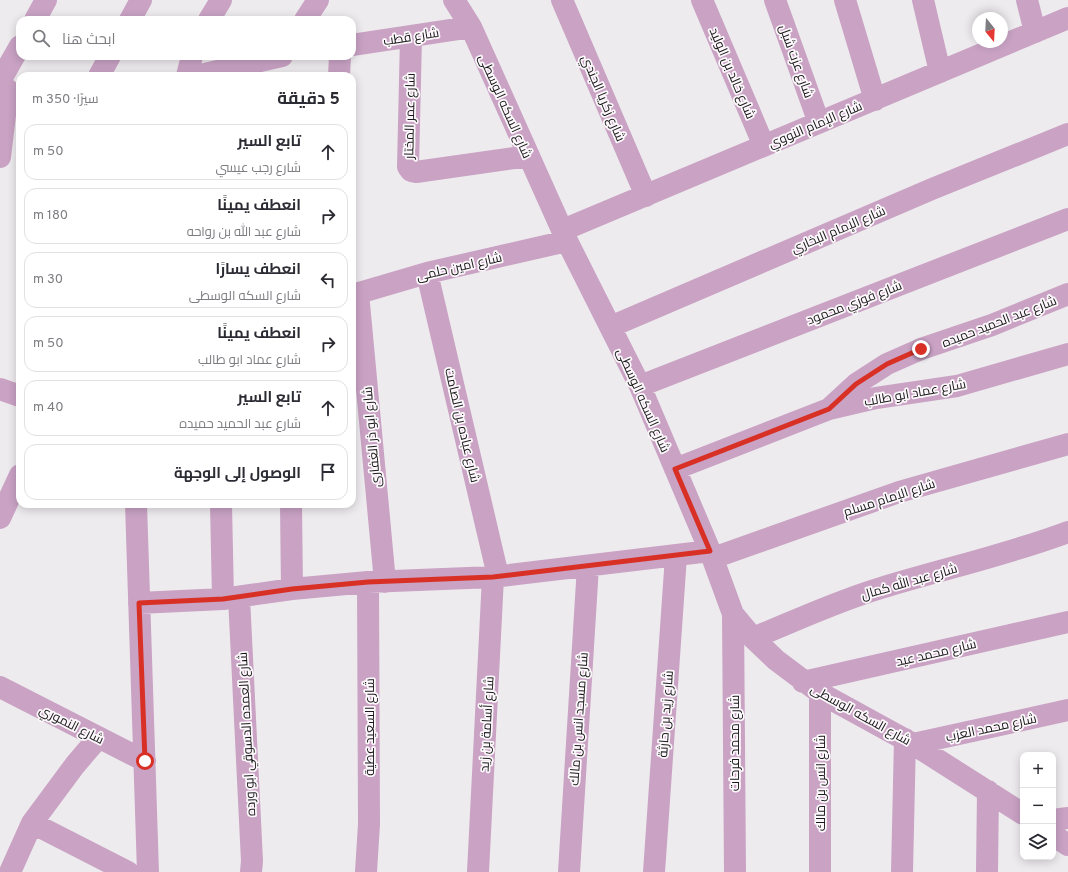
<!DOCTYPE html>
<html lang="ar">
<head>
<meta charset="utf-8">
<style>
  :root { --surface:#fff; --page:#f2f2f3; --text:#2b2b33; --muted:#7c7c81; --line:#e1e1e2 }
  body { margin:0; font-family:Overpass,Cairo,sans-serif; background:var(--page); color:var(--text); direction:rtl }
  .controls { position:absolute; right:12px; bottom:12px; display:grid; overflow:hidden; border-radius:8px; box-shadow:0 2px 10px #0003 }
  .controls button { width:36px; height:36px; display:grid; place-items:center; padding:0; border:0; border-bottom:1px solid var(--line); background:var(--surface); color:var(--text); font:20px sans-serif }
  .compass { position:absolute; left:972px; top:12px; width:36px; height:36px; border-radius:50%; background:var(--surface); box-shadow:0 2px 10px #0003; rotate:162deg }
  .stop { position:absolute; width:12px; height:12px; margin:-9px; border:3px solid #d93025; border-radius:50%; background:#fff }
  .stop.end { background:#d93025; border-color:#fff; box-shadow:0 1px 4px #0008 }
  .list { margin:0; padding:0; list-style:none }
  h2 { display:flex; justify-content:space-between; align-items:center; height:52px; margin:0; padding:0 16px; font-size:17px }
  h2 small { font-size:13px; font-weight:400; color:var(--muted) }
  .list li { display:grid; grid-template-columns:26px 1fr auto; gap:12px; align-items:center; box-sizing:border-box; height:56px; margin:0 8px 8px; padding:0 8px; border:1px solid var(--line); border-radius:12px }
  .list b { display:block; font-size:15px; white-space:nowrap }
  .list p { margin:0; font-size:13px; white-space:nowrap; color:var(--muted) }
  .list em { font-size:13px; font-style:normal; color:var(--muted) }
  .icon { flex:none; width:22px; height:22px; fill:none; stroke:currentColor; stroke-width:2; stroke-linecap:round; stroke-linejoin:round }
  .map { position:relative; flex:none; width:1068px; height:872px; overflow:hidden; direction:ltr }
  .search { position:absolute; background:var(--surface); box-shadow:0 2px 10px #0003; left:16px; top:16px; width:340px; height:44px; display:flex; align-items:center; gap:10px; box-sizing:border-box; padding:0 14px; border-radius:12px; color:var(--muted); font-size:15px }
  .panel { position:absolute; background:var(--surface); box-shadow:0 2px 10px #0003; left:16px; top:72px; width:340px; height:436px; border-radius:12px; direction:rtl }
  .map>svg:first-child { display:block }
</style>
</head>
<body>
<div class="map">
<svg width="1068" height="872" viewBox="0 0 1068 872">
  <rect width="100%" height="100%" fill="#eeebee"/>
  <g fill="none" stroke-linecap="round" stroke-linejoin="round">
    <path stroke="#c9a2c4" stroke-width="22" d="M454,0L471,27L567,241L640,386L710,551L733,614L753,638L776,660L820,693L913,744L1023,814
      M562,0L646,196
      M702,0L764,146
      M775,0L819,123
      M845,0L875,100
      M923,0L940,72
      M1027,0L1035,32
      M35,20L46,0
      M130,20L141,0
      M209,20L221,0
      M305,20L318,0
      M411,37L408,167L411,171L416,172L529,156
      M352,45L471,27
      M99,76L110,56
      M187,76L192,56
      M196,76L282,56
      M339,76L340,56
      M0,81L20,46
      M0,157L8,90
      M563,230L1068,18
      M427,273L498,576
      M358,293L385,582
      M352,295L427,273L567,241
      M610,327L932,189L1068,134
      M640,386L1068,219
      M0,389L20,396
      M831,407L856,384L887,364L921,349L992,325L1068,294
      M675,469L829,409L876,398L957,386L1068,354
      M136,504L148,872
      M221,504L223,599
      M291,504L292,589
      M0,518L20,475
      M713,558L899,492L1068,444
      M239,597L252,861L251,872
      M139,603L223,599L292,589L368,582L493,577L710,551
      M733,614L735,872
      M753,638C795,621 837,601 881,588C943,569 1007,555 1068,532
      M803,682L1068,622
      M0,687L145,761
      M820,693V872
      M913,744L1068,710
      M1053,820L1068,818
      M32,823L128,872
      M1053,835L1068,845
      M10,872L32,823L75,765L98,738
      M366,872L369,824L368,582
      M478,872L493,577
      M569,872L588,566
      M654,872L676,556
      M902,872L905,739
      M987,872L988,791"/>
  </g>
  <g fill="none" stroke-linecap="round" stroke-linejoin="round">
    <path stroke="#d93025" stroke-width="5" d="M145,761L139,603L223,599L292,589L368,582L493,577L710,551L675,469L829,409L856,384L887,364L921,349"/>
  </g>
  <g text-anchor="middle" stroke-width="3.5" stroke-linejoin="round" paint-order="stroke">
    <g font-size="13" fill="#181718" stroke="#fcf8fb">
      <text transform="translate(411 36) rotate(-9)" y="5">شارع قطب</text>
      <text transform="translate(797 61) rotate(70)" y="5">شارع عزت شبل</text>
      <text transform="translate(733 73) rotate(67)" y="5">شارع خالد بن الوليد</text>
      <text transform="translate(604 98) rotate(67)" y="5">شارع زكريا الجندي</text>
      <text transform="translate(506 106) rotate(66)" y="5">شارع السكه الوسطى</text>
      <text transform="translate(409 116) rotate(-89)" y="5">شارع عمر المختار</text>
      <text transform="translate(815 124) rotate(-23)" y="5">شارع الإمام النووي</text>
      <text transform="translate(838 229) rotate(-23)" y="5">شارع الإمام البخاري</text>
      <text transform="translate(459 266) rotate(-13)" y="5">شارع امين حلمى</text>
      <text transform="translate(854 302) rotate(-21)" y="5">شارع فوزي محمود</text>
      <text transform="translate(999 321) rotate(-21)" y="5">شارع عبد الحميد حميده</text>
      <text transform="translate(915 392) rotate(-10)" y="5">شارع عماد ابو طالب</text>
      <text transform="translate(644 400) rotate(66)" y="5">شارع السكه الوسطى</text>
      <text transform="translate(463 425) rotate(77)" y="5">شارع عباده بن الصامت</text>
      <text transform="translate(371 437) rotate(-95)" y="5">شارع ابو ذر الغفارى</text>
      <text transform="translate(889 497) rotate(-18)" y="5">شارع الإمام مسلم</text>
      <text transform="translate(909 581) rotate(-16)" y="5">شارع عبد الله كمال</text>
      <text transform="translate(936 652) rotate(-13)" y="5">شارع محمد عيد</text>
      <text transform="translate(665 714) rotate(-86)" y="5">شارع زيد بن حارثة</text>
      <text transform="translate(861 714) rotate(29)" y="5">شارع السكه الوسطى</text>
      <text transform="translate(578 719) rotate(-86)" y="5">شارع مسجد انس بن مالك</text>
      <text transform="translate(72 724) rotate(27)" y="5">شارع النموري</text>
      <text transform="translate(486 724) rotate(-87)" y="5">شارع أسامة بن زيد</text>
      <text transform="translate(369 727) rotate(-90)" y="5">شارع السعيد عطية</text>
      <text transform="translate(991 727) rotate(-12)" y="5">شارع محمد العزب</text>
      <text transform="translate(246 734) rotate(-93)" y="5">شارع العمده الدسوقي ابو ورده</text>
      <text transform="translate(734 743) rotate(-90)" y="5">شارع محمد فرحات</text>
      <text transform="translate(820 783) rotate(-90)" y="5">شارع انس بن مالك</text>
    </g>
  </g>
</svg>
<div class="controls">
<button>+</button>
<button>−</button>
<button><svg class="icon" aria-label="layers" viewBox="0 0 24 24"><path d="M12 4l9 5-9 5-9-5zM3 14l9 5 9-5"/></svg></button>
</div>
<svg class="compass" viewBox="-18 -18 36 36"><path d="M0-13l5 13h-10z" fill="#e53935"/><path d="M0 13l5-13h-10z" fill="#7c7c81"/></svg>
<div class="stop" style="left:145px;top:761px"></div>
<div class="stop end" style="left:921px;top:349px"></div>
<div class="search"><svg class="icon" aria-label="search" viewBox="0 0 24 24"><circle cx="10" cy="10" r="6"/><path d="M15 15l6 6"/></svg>ابحث هنا</div>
<section class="panel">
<h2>5 دقيقة<small>سيرًا · 350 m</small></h2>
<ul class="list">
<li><svg class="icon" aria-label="ahead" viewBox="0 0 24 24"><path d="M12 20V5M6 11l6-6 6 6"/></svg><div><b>تابع السير</b><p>شارع رجب عيسي</p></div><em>50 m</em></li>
<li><svg class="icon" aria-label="right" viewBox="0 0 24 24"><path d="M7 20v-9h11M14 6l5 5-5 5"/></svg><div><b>انعطف يمينًا</b><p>شارع عبد الله بن رواحه</p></div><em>180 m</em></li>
<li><svg class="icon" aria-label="left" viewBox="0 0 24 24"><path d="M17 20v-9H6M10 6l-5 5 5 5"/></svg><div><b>انعطف يسارًا</b><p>شارع السكه الوسطى</p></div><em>30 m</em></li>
<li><svg class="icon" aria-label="right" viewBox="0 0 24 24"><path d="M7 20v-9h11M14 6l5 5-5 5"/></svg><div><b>انعطف يمينًا</b><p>شارع عماد ابو طالب</p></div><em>50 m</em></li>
<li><svg class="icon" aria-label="ahead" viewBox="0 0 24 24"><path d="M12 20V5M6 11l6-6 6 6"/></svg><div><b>تابع السير</b><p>شارع عبد الحميد حميده</p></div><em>40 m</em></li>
<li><svg class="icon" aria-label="arrive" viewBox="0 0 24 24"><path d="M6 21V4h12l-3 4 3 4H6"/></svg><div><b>الوصول إلى الوجهة</b></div></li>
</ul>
</section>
</div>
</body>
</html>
